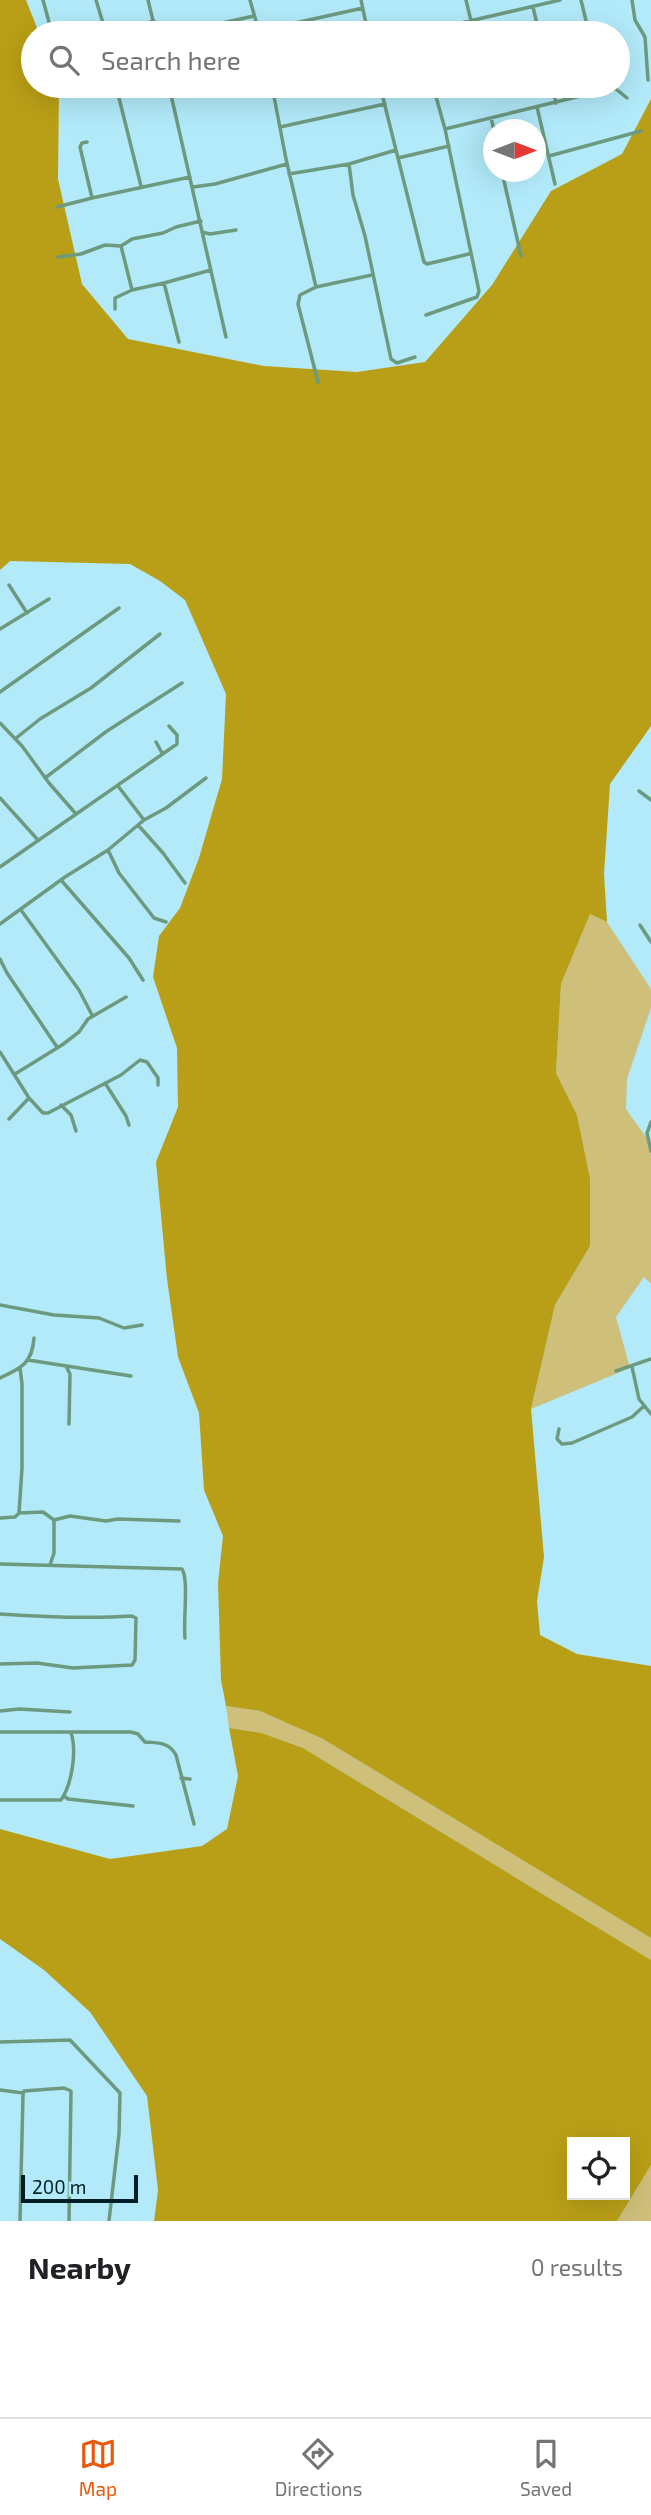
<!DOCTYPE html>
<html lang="en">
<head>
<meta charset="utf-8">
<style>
  :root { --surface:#fff; --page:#f2f2f2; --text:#202124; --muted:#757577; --line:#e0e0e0; --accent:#ea580c }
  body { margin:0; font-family:"Exo 2",sans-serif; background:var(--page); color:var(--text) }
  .controls { position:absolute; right:21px; bottom:21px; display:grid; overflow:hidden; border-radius:0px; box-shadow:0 7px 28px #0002 }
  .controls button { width:63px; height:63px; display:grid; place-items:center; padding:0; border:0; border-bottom:2px solid var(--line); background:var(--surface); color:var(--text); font:35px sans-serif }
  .compass { position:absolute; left:483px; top:119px; width:63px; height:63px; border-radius:50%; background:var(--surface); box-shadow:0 7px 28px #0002; rotate:90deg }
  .scale { position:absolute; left:21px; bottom:18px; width:117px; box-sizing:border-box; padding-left:7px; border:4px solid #001e26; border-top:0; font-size:19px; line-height:24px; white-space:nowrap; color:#001e26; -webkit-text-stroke:5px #b2eafa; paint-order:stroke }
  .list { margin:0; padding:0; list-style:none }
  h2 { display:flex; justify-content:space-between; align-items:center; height:91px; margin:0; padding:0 28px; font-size:30px }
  h2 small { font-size:23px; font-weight:400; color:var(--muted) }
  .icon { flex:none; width:38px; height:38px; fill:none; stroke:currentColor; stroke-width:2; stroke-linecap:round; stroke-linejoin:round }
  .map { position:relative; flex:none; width:651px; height:2221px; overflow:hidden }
  .search { position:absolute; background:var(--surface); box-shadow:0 7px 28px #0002; left:21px; right:21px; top:21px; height:77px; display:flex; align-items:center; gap:18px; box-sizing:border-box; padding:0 24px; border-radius:38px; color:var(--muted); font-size:26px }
  .sheet { height:196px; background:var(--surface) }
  nav { display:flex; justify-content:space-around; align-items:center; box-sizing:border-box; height:98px; border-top:2px solid var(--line); background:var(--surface); font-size:19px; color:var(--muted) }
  nav a { display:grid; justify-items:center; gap:4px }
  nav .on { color:var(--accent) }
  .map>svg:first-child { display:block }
</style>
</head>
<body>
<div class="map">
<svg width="651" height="2221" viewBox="0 0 651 2221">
  <rect width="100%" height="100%" fill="#b2eafa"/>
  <path fill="#cebf7a" d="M590,914L607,922L651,989V1008L627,1079L626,1109L651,1144V1284L644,1277L616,1317L630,1368L531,1409L555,1305L590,1246V1178L577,1115L556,1073L561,984Z
    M226,1706L260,1711L323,1739L651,1938V1960L303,1748L262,1733L229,1728Z
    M651,2165V2221H617Z"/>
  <path fill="#b99f17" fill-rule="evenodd" d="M0,0H26L39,33H33V86H59L58,179L82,284L128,339L264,366L357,372L425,362L492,285L551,191L622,154L651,99V726L610,784L604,874L607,922L590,914L561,984L556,1073L577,1115L590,1178V1246L555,1305L531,1409L544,1557L537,1601L540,1635L577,1654L651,1666V1938L323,1739L260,1711L226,1706L221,1680L218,1583L223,1536L204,1490L199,1413L178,1357L167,1279L156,1162L178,1107L177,1048L153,977L159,936L180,908L199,858L222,779L226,694L185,600L160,581L130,564L10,561L0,570Z
    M229,1728L262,1733L303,1748L651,1960V2165L617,2221H154L158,2190L147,2096L90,2012L44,1970L0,1939V1829L110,1859L202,1846L227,1829L238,1776ZM625,2142V2195H572V2142Z"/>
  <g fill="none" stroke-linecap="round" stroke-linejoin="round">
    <path stroke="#6d9a7f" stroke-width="3.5" d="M43,0L52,33
      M96,0L106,33
      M148,0L156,33
      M250,0L259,32
      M361,0L368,33
      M466,0L471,21
      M581,0L589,33
      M632,0L635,20L645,37L648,80
      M533,7L539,33
      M259,31L363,8
      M113,33L154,21
      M187,33L204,27L254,16
      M418,33L560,0
      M116,86L141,186
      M169,86L226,337
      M272,86L286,159L316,287L300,295L298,304L318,382
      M380,86L424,262L427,264L469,254
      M552,86L556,103
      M604,90L616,89L627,98
      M537,107L555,184
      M491,118L494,130
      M280,127L385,104
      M445,129L597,92L604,90L603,86
      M87,142L82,143L80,147L92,198L190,177
      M549,156L641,131
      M398,158L449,146
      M349,164L353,195L365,236L391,359L397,363L415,357
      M502,172L521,256
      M289,174L349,164L396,150
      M193,187L215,184L287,164
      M57,207L92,198
      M202,232L210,234L236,230
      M121,246L132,290
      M58,257L81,254L105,245L121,246L132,239L163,233L176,227L201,221
      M316,287L372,275
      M115,309V298L132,290L164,283
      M426,315L477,297L479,291L445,129L433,86
      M179,342L164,283L211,270
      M9,585L27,613
      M0,629L49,599
      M0,692L119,608
      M0,723L22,746L49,783L76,814
      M15,739L40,719L91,688L160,634
      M156,742L162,753
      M45,778L107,731L182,683
      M118,786L144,820
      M639,791L651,800
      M0,798L38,840
      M138,825L163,853L185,883
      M108,850L119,873L154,918L166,922
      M0,867L177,744V735L169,726
      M61,880L129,958L143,980
      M21,910L79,990L92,1015
      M0,924L65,877L108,850L144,820L166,808L206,778
      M640,925L651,942
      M0,959L7,973L57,1047
      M0,1052L29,1098L43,1113H48L121,1075L140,1060L147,1062L158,1078V1085
      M15,1074L62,1045L79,1032L88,1019L126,997
      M105,1083L126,1116L129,1125
      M61,1105L71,1115L76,1131
      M9,1119L29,1098
      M651,1122L647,1133L651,1151
      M0,1305L54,1315L99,1318L124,1328L142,1325
      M28,1360L131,1376
      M66,1366L70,1374L69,1424
      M632,1367L639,1399L651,1414
      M616,1371L651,1359
      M0,1378C21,1368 32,1364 34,1338
      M559,1429L557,1439L562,1444L572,1443L632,1417L644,1406
      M19,1513L22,1468V1384L20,1368
      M0,1518L15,1517L19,1513L43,1512L54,1520
      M54,1520L70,1516L106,1521L118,1519L179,1521
      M0,1564L182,1569C189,1579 183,1622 185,1638
      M50,1565L54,1553V1520
      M0,1614C44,1617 88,1619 132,1616L136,1618L135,1660L132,1665L73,1668L37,1663L0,1664
      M0,1711L19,1709L70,1712
      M0,1732H131L138,1734L145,1742C158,1743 169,1742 176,1755L194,1824
      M181,1778L190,1779
      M64,1796L68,1799L133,1806
      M0,1800H61C72,1784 77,1751 71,1733
      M0,2042L70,2040L120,2093L119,2134L109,2221
      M0,2090L23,2093
      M20,2221L23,2094L24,2091L64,2088L71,2091L69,2221"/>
  </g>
</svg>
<div class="controls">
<button><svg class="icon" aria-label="locate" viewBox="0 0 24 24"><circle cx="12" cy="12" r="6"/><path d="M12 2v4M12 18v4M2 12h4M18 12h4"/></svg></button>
</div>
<svg class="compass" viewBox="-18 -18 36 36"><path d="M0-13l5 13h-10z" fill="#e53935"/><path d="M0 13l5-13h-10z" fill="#757577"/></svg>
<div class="scale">200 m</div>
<div class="search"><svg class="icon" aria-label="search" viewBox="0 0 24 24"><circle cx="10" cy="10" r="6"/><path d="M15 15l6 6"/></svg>Search here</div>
</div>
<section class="sheet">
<h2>Nearby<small>0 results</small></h2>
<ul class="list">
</ul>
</section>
<nav>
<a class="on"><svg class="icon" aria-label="map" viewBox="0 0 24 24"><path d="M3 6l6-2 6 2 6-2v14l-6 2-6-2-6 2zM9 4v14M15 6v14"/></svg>Map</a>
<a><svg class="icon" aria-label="directions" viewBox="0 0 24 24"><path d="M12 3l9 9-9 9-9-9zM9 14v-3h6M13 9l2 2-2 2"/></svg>Directions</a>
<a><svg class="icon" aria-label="saved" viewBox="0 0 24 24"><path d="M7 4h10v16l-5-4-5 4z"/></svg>Saved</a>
</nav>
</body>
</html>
